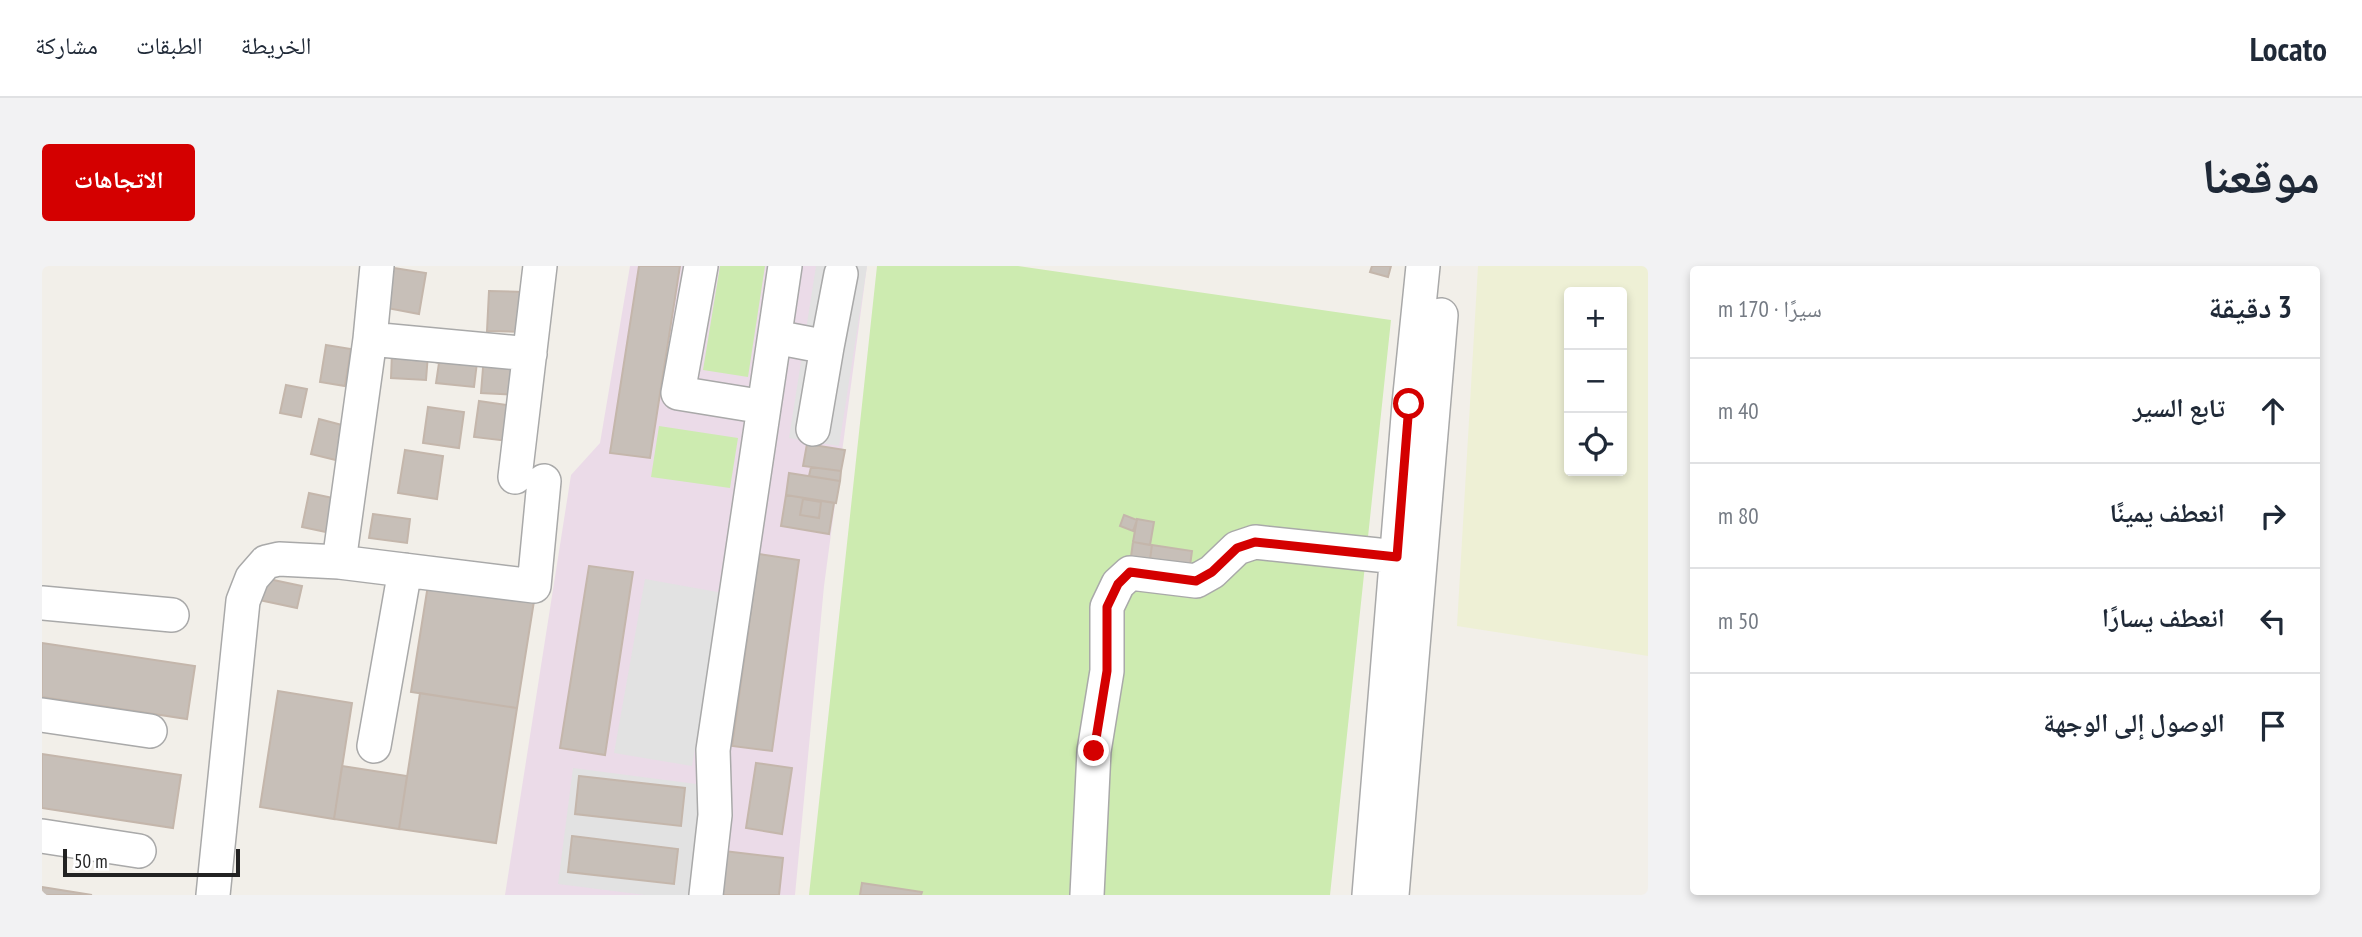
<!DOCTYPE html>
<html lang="ar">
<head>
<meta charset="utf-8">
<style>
  :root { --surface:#fff; --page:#f2f2f3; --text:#1f2937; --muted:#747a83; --line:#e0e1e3; --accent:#d40000 }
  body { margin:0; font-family:"PT Sans Narrow","Noto Naskh Arabic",sans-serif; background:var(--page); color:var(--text); direction:rtl }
  .controls { position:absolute; right:21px; top:21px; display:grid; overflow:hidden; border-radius:7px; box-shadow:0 4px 10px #0003 }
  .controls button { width:63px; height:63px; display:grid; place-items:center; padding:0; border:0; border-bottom:2px solid var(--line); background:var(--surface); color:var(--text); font:35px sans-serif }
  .scale { position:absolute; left:21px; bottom:18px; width:177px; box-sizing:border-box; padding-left:7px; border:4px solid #222; border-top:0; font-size:19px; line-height:24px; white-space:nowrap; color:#222; -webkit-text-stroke:5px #fff; paint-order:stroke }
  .stop { position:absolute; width:21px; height:21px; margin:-16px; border:5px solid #d40000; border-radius:50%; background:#fff }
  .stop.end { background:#d40000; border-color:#fff; box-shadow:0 2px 7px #0008 }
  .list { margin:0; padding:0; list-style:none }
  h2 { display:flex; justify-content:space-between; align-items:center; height:91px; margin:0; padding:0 28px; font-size:30px }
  h2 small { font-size:23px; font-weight:400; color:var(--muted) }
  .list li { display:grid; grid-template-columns:46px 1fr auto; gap:21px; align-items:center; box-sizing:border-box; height:105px; padding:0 28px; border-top:2px solid var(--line) }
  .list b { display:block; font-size:26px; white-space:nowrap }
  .list em { font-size:23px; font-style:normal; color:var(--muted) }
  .icon { flex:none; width:38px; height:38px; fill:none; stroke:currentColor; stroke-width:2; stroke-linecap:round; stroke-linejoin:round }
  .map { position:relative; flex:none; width:1606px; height:629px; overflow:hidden; direction:ltr; border-radius:7px }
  header { display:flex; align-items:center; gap:42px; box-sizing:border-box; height:98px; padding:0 35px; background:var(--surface); border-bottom:2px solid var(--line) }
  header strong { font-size:33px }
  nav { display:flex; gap:38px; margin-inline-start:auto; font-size:24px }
  .intro { display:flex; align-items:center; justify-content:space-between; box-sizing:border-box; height:168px; padding:0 42px }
  h1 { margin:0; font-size:49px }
  .button { padding:18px 32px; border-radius:7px; background:var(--accent); color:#fff; font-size:24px; font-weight:700 }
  main { display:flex; gap:42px; padding:0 42px }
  aside { flex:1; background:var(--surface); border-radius:7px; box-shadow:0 4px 10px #0003 }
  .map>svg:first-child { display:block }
</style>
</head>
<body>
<header>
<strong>Locato</strong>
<nav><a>الخريطة</a><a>الطبقات</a><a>مشاركة</a></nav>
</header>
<div class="intro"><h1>موقعنا</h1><a class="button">الاتجاهات</a></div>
<main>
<aside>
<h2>3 دقيقة<small>سيرًا · 170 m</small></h2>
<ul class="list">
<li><svg class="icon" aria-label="ahead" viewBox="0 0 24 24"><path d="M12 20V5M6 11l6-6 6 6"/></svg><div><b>تابع السير</b></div><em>40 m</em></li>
<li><svg class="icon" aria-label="right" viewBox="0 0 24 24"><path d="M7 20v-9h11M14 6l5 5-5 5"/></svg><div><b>انعطف يمينًا</b></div><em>80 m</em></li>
<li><svg class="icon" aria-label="left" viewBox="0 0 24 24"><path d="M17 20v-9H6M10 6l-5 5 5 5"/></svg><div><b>انعطف يسارًا</b></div><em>50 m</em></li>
<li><svg class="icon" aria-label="arrive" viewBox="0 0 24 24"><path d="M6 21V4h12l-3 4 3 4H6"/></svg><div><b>الوصول إلى الوجهة</b></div></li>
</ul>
</aside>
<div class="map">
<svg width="1606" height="629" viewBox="0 0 1606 629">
  <rect width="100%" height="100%" fill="#f2efe9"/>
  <path fill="#ebdbe8" d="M588,0H825L782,320L753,629H463L529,209L558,177Z"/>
  <path fill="#eef0d5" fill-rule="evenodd" d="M1436,0H1606V390L1415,360ZM1527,26H1580V205H1527Z"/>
  <path fill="#cdebb0" d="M678,0H723L706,111L661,104Z
    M835,0H976L1349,54L1288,629H767Z
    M617,160L696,172L688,222L609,211Z"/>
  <path fill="#e2e2e2" d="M774,0H825L797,180L747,172Z
    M603,313L681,327L650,500L572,487Z
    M531,502L662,519L648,629H603L516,618Z"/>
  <path fill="#c7bfb8" stroke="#c4b6ab" stroke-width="2" d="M597,0H638L608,192L568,187Z
    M1330,0H1349L1346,11L1328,6Z
    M352,2L384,7L377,48L345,42Z
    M447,25L483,26L482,66L445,65Z
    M284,79L309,83L303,120L278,116Z
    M391,83L436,88L432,121L394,117L397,97L389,95Z
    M350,86L386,88L384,114L349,112Z
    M442,89L477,91L475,129L439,127Z
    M244,119L265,123L259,151L238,147Z
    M437,135L471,140L466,175L432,171Z
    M386,141L422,146L417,182L381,177Z
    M277,153L300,159L297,170L312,173L306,197L269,188Z
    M765,178L803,184L799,205L761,200Z
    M363,184L401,190L395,233L356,227Z
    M769,201L799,205L798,215L767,210Z
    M747,207L798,215L794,237L744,229Z
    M267,227L291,232L284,266L260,261Z
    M744,229L792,237L787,268L739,260Z
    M761,233L779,236L777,252L758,249Z
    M331,248L368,253L365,277L327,272Z
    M1082,249L1095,254L1091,265L1078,260Z
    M1095,253L1112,256L1108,279L1091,276Z
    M1091,276L1110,279L1107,301L1088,298Z
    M1110,279L1150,285L1147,307L1107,301Z
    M717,288L757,294L730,485L690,480Z
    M547,300L591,306L563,489L518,482Z
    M222,312L260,320L255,342L217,334Z
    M386,319L492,335L475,442L369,426Z
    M0,377L153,400L145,453L0,431Z
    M236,425L310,437L292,553L218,541Z
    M378,427L475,442L454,577L357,563Z
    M0,488L139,509L131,562L0,542Z
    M714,497L750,502L740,568L704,562Z
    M300,500L365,510L357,563L292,553Z
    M537,510L643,522L639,560L533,548Z
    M530,570L636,583L632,618L526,606Z
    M682,585L741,592L737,629H677Z
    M820,617L880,626L879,629H818Z
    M0,621L50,629H0Z"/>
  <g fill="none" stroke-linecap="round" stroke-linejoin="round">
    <defs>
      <path id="minor" d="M659,0L636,127L722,141
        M733,71L785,81L799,8
        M328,73L488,88
        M771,163L785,81
        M473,211L498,0
        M297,296L328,73L335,0
        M0,337L130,349
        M0,449L108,465
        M332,480L363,304
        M0,570L97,585
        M171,629L201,335L210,312L224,296L237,293L297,296L492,320L502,215
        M664,629L673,549L671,484L743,0
        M1045,629L1052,485L1065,405V341L1076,318L1088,307L1154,315L1170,306L1195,282L1213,276L1355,291
        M1327,629L1367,138L1381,0
        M1350,629L1399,49"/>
    </defs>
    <use href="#minor" stroke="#a9a9a9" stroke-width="36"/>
    <use href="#minor" stroke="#fff" stroke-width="33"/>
  </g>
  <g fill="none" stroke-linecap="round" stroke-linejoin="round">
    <path stroke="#d40000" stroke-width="9" d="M1052,485L1065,405V341L1076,318L1088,306L1154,315L1170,306L1195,282L1213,276L1355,291L1367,138"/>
  </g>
</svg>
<div class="controls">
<button>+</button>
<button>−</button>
<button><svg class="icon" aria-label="locate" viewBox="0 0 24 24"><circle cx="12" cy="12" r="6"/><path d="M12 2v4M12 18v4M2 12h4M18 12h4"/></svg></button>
</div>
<div class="scale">50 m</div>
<div class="stop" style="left:1367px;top:138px"></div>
<div class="stop end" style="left:1052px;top:485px"></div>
</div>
</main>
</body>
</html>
